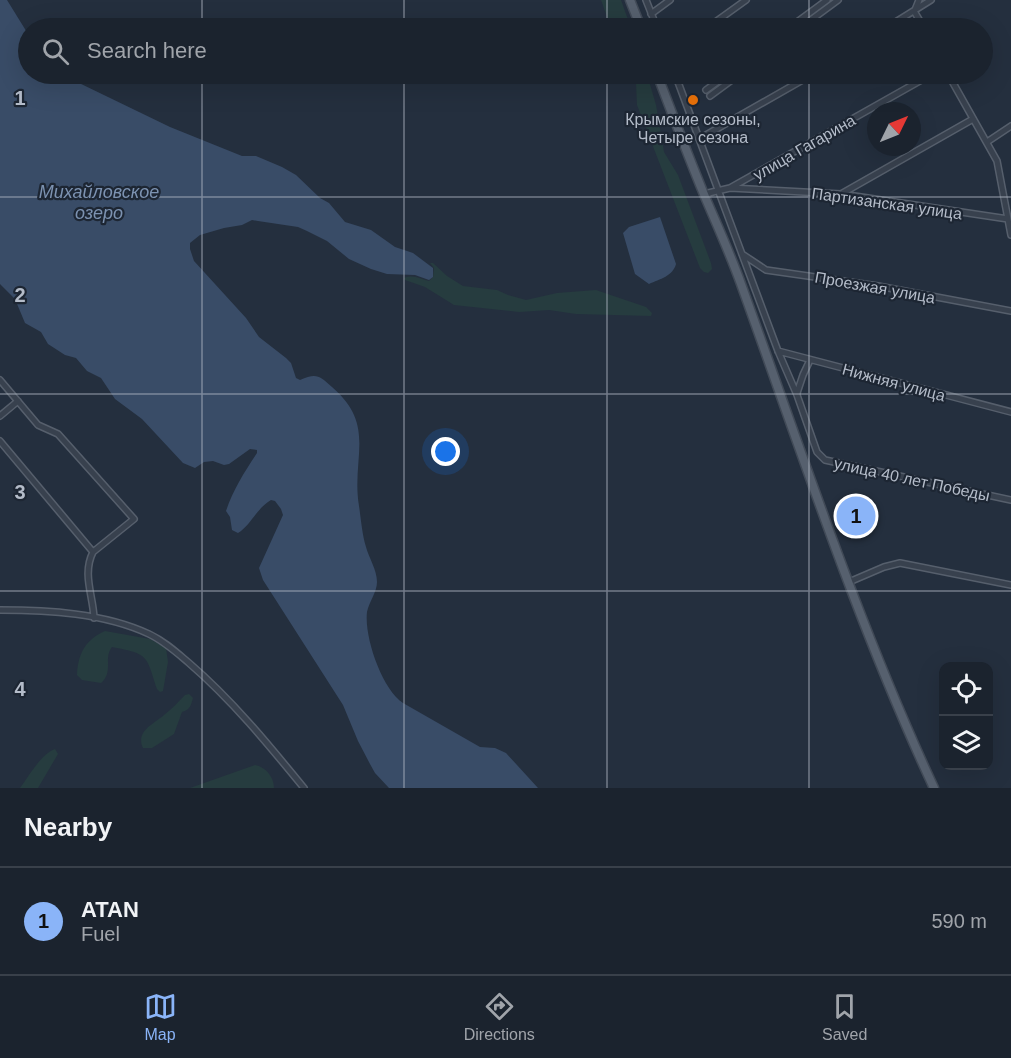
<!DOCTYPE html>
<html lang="en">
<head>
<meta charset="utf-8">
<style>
  :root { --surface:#1b232e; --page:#282f3a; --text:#f1f3f6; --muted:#a0a4aa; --line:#39404a; --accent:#8ab4f8 }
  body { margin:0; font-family:Helvetica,sans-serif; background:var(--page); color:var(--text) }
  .controls { position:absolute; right:18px; bottom:18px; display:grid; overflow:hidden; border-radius:12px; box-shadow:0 6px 24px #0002 }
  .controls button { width:54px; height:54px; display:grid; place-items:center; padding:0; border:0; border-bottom:2px solid var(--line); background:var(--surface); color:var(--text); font:30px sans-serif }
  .compass { position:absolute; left:867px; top:102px; width:54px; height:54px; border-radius:50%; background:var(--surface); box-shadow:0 6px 24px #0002; rotate:47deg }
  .you { position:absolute; left:446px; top:452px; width:21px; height:21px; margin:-15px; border:4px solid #fff; border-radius:50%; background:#1a73e8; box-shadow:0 0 0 9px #1a73e833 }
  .badge { display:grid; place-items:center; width:39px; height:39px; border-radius:50%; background:var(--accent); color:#111; font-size:20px; font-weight:700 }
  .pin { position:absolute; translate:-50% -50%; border:3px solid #fff; box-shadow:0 2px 6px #0006 }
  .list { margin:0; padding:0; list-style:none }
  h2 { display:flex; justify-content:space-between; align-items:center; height:78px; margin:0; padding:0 24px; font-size:26px }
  h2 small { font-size:20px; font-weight:400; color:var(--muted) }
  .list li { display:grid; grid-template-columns:39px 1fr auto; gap:18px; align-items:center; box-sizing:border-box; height:108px; padding:0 24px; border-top:2px solid var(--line) }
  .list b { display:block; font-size:22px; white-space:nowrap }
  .list p { margin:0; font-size:20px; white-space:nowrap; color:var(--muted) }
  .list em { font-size:20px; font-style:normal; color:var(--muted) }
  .icon { flex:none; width:33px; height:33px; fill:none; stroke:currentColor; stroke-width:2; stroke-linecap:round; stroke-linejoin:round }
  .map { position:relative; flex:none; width:1011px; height:788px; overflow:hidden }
  .search { position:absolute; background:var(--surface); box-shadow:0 6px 24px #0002; left:18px; right:18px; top:18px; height:66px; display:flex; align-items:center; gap:15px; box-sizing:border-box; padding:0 21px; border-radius:33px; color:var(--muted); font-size:22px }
  .sheet { height:186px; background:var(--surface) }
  nav { display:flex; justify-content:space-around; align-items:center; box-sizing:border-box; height:84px; border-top:2px solid var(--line); background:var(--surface); font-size:16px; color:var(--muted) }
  nav a { display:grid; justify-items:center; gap:3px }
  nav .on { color:var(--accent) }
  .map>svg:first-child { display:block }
</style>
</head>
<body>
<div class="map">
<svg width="1011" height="788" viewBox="0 0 1011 788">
  <rect width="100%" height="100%" fill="#242f3e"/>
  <path fill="#263c3f" d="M601,0H621L631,28H611Z
    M633,74H647L656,105L664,152L678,175L711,263L712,269L708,273L704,272L700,268L637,105L636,83Z
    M430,263H433L447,276L463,286L497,290L508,295L526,300L557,293L596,290L646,307L652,313L651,316L576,314L549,310L519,312L454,305L425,287L405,280L404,278C413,274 421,279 429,281L433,277L434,268Z
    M105,631L150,639L166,648L168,662L163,691L160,692L157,689C146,655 149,654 112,647C103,658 114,672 101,683L82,680L77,675C78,654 85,640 105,631Z
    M189,694L193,698C191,705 190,710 182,712L174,734L152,748H143C135,731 154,724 164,715C172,709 178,702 185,695Z
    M55,749L58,754L38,788H20C29,776 41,754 55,749Z
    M255,765C266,767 274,777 274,788H190Z"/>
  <path fill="#394c67" d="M0,0H7L28,34V74H66L77,82L170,127L242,156H256L282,167L296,175L320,198L329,203L345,222L371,230L395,247L413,253L433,268V277L429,280L415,275L387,274L371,269L349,259L327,241L307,231L298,227L258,221L252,220L242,225L224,228L200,235L190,243V249L194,261L246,318L259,337L286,358L291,363L296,378L300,380C316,373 319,375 332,387C377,426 351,457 359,506C361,519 362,534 366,547C369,558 377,570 377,582C377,592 369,602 367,612C364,637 382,689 403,703L480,747L495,748L506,753L538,788H389L375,773L370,764L358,741L343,705L263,580L259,568L283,515L281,509L275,501L271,500C255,510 251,525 238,533L232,530L230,517L226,511C233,490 245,471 257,453V450L250,449L229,464L224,465L213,461L204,462L195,468L183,463L142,419L115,399L101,378L87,371L76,358L65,355L48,344L41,332L25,323L15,299L0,284Z
    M660,217L676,264C673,276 660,279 649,284L635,274L623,233L629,227Z"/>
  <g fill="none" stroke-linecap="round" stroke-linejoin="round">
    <defs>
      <path id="street" d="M646,0L657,28
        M915,10L919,0
        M914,11L924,28
        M651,14L670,0
        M707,28L746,0
        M789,28L827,0
        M800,28L838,0
        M886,28L931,0
        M675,74L778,351L797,395L817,452L825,460L1011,500
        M948,74L997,161L1011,235
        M706,90L728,74
        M710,96L740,74
        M699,139L813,74
        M987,142L1011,126
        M730,188L841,194L1008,219
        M704,194L730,188L932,74
        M841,194L973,119
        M742,254L766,270L878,286L1011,311
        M778,351L1011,412
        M0,380L38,425L58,434L134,519L93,552C82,574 93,595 94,618
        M797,393L803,375L810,360
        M0,416L18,401
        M0,441L93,552
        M849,582L884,567L900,563L1011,585
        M0,610C48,610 104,613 149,634C164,641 176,652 189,663C232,700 268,744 304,788"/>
      <path id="primary" d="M630,0L641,28
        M657,74C672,113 687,153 703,192C716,223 730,253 741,284C802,453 858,625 934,788"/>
    </defs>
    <use href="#street" stroke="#565f6c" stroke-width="8"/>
    <use href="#primary" stroke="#414a57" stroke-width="11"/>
    <use href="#street" stroke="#38414e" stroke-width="5"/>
    <use href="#primary" stroke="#56606e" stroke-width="8"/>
  </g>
  <path fill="none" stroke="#b4bcc9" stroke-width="1.5" stroke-opacity="0.55" d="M202,0V28M404,0V28M607,0V28M809,0V28M202,74V788M404,74V788M607,74V788M809,74V788M0,197H1011M0,394H1011M0,591H1011"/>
  <circle fill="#e8710a" stroke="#1d2633" stroke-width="2" cx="693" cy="100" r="6"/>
  <g text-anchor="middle" stroke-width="4.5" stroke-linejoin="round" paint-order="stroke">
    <g font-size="16" fill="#b4bcc9" stroke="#1d2633">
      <text x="693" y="125">Крымские сезоны,<tspan x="693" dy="18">Четыре сезона</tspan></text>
    </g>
    <g font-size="16" fill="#b4bcc9" stroke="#1d2633">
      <text transform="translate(804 147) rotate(-30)" y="6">улица Гагарина</text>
      <text transform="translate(887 203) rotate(8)" y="6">Партизанская улица</text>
      <text transform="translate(875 287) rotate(10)" y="6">Проезжая улица</text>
      <text transform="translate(894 382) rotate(15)" y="6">Нижняя улица</text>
      <text transform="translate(912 479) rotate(12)" y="6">улица 40 лет Победы</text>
    </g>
    <g font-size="18" font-style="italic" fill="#7c92b1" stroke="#1d2633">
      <text x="99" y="198">Михайловское<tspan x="99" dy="21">озеро</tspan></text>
    </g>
  </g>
  <g font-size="20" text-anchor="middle" font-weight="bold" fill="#b4bcc9" stroke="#1d2633" stroke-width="4.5" stroke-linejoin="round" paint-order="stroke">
    <text x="20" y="105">1</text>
    <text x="20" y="302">2</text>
    <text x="20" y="499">3</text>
    <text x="20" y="696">4</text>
  </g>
</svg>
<div class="controls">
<button><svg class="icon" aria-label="locate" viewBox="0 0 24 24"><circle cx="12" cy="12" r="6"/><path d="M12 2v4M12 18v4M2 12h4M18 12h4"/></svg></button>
<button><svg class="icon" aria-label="layers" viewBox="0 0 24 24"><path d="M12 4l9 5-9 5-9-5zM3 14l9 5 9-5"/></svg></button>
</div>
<svg class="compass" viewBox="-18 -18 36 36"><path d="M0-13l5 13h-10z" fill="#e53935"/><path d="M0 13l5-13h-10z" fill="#a0a4aa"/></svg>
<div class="you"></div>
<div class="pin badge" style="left:856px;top:516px">1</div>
<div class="search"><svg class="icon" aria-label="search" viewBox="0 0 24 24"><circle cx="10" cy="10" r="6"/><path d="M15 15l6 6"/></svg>Search here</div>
</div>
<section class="sheet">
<h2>Nearby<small></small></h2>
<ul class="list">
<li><span class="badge">1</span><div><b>ATAN</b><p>Fuel</p></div><em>590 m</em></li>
</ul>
</section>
<nav>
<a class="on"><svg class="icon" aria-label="map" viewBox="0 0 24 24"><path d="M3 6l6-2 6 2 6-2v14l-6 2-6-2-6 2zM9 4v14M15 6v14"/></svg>Map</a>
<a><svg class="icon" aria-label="directions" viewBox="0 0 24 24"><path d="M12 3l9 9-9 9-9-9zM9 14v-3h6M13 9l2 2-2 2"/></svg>Directions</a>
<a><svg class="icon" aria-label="saved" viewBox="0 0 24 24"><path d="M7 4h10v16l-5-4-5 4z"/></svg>Saved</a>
</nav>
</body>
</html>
